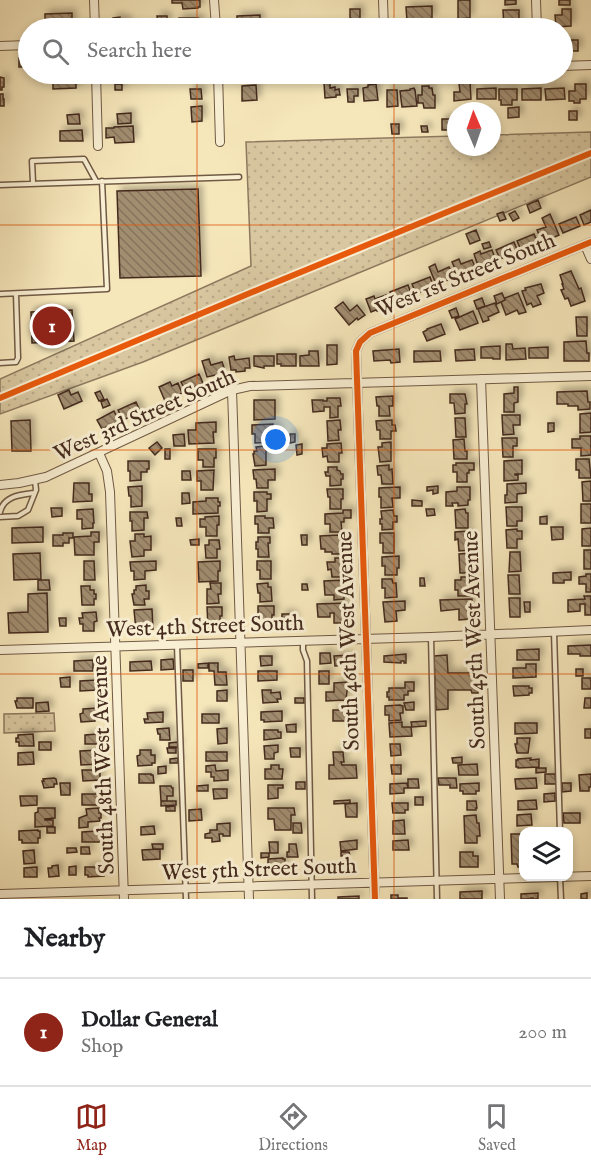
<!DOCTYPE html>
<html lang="en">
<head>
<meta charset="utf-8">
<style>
  :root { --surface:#fff; --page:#f6f6f6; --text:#202124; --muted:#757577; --line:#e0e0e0; --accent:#8f2418 }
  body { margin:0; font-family:"IM FELL English",serif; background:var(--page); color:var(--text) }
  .controls { position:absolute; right:18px; bottom:18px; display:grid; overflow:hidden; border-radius:12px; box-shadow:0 3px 9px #0003 }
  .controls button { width:54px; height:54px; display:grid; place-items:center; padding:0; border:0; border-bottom:2px solid var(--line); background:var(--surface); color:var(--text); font:30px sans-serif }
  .compass { position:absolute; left:447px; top:102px; width:54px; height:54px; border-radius:50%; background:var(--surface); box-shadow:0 3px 9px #0003; rotate:358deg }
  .you { position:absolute; left:276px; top:440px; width:21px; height:21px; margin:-15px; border:4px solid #fff; border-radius:50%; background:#1a73e8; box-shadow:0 0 0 9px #1a73e833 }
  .badge { display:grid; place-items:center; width:39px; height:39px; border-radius:50%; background:var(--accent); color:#fff; font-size:20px; font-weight:700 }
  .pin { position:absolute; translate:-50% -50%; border:3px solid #fff; box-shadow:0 2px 6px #0006 }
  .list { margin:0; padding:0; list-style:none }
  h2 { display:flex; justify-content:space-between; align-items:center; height:78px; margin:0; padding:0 24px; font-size:26px }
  h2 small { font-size:20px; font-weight:400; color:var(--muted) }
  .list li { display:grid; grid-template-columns:39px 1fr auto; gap:18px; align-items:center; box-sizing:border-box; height:108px; padding:0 24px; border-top:2px solid var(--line) }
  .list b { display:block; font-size:22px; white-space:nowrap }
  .list p { margin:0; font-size:20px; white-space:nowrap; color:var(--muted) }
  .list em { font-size:20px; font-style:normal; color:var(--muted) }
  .icon { flex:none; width:33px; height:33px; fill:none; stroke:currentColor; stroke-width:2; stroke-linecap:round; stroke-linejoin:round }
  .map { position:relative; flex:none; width:591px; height:899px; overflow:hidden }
  .search { position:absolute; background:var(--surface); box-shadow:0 3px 9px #0003; left:18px; right:18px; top:18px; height:66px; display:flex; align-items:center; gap:15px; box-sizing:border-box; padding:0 21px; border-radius:33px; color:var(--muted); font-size:22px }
  .sheet { height:186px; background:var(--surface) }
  nav { display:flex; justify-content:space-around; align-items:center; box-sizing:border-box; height:84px; border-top:2px solid var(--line); background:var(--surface); font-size:16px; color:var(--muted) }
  nav a { display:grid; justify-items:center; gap:3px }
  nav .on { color:var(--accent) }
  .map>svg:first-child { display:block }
</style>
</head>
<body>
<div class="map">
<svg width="591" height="899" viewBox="0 0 591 899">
  <defs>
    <pattern id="grass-dots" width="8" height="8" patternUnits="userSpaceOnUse" patternTransform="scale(1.5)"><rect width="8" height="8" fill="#d8c7a0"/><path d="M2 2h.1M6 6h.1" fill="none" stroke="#bbab89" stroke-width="1.8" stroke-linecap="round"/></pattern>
    <pattern id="building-back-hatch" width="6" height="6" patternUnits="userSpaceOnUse" patternTransform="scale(1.5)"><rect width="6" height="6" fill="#a18d70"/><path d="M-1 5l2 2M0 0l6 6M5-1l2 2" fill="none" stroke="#85735b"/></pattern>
    <filter id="shadow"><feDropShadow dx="4" dy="-4" stdDeviation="3" flood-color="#0004"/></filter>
  </defs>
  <rect width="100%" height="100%" fill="#f6e7bb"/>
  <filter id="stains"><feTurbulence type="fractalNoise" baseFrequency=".00333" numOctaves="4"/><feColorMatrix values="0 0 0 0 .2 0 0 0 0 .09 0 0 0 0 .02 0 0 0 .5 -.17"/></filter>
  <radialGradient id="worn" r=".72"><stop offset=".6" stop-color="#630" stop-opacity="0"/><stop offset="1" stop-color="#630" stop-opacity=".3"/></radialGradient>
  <path fill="url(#grass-dots)" stroke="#8e795f" stroke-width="1.5" d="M591,132V177L143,362L0,414V379L251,266L246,142L456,136V147H492V135Z
    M54,713L55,731L4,733V714Z"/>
  <path fill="url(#building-back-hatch)" stroke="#442b1e" stroke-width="1.5" filter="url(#shadow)" d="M172,0H200V7H198V8L183,9L182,3H172Z
    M458,0H470V18L458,19Z
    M505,0H516V4L505,5Z
    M559,0H570V5H559Z
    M432,6V19L407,21L406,7Z
    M350,9H360V22H350Z
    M562,9H571V26L556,27L555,15H562Z
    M503,10H519V28H504Z
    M72,13V27L45,28V14Z
    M260,15V25L250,26L249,23L237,24V16Z
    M157,16H167V24H158Z
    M120,17V20L127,19V28H113V18Z
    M179,18H198L200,19L201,26H198V27L179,28Z
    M562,40H578V51H562Z
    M19,58H28V67H19Z
    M115,74H135V81L112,82V75H115Z
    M76,76V88L53,89V78Z
    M0,77L4,78V87H2V90H0Z
    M330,82V88L335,87V90L339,89L340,95H336V97L325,98L324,83Z
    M470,82L471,99L454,101V92H460L459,83Z
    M115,84H122V90H115Z
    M376,84L378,100L364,101L363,88L368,87V85Z
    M575,84H586V99H580V103H574V101H569V91H575Z
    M256,85L257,100L242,101V86Z
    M422,86H429V88H432L433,95H435V108H424L423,103H418V95H422Z
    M414,88L415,90L417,106L402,107L400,91L410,90V89Z
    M496,88V99H477V89Z
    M541,88V100H522V89Z
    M564,88L565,99L546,100L545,89Z
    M190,89H201L202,99H191Z
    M347,89H358V96H354V102H348Z
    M499,89H517V100H512V105H501V100H499Z
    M387,90H397L398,106L387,107Z
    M0,94H3V99H4V106H0Z
    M202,106V121L192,122L191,107Z
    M519,107V117L508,118V108Z
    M569,111H577V120H569Z
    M131,113V123L118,124L117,114Z
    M79,114L80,124H68L67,115Z
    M442,119H450V130H442Z
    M391,124H399V134H392Z
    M133,126L134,142L115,143L114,137L106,138V128H114V127Z
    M421,126H427L428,132H422Z
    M82,130L83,141H60V131Z
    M198,189L201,276L120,278L117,191Z
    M538,200L541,208L530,213L527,205Z
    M591,210V222L584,225L580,215Z
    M515,211L519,218L513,221L509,214Z
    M503,212L506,219L500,221L497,214Z
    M550,214L559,235L552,238L551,236L548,237L549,239L542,242L537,230L546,227L542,218Z
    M576,217L580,226L563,233L559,224Z
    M476,230L480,240L470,244L466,234Z
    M534,234L538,243L530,248L529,246L521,250L517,241Z
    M489,242L491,247L484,249L482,244Z
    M514,242L518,252L500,259L496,250Z
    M492,250L496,261L489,263L488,262L478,266L474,254L480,251L481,254Z
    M459,259L461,264L472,260L476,269L458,276L452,262Z
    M435,264L438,272L449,267L454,278L436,284L429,267Z
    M571,271L579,289L581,288L585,301L571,306L568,298L565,299L561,290L564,289L562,284H563L560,275Z
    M430,277L434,287L416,294L412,284Z
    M541,284L544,293L537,296L541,304L533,307L531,303L527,305L522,291L526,290L525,288Z
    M408,285L412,296L405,299L404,297L394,301L390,292Z
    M502,293L505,300L497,304L494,296Z
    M518,293L526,312L519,314L517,310L506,315L501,302L505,300V298Z
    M386,295L390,304L377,311L376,310L371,312L366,299L374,296L375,299Z
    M482,298L485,306L477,309L474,301Z
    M343,302L350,311L357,305L365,315L358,320L357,318L349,325L335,308Z
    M495,303L499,312L488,317L489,320L483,322L478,309Z
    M456,308L459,316L452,318L449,311Z
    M72,310L74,341L32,343L31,312Z
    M473,311L478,323L460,330L455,319Z
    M576,317H587V336H577Z
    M441,324L445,334L427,341L423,332L427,330V329Z
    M586,341L587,353H589V361H564V342Z
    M506,344H512L513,349L525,348L526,359L506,360Z
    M327,345H337V364L327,365Z
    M500,346V359H493V358H481V347Z
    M548,347V358H529V348Z
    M399,349L400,362L391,363L390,360L374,361L373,351Z
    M474,349L475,360L456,361L455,350Z
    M309,351H318L319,366H300V356L309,355Z
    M414,351H440L441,361L414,362Z
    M277,354H296V366H281V364H277Z
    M234,356L235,360L249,358L250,368H245V371L236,372V370H231L229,357Z
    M254,356H274V366H264V368L254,366Z
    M209,359L211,365L222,362L226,373L207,377L202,361Z
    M199,374L203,383L186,391L181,382Z
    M170,382L172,386L178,383L182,393L165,401L159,387Z
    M514,387H518V402L514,403V412H504V394L514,393Z
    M69,390L71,395L78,392L82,401L64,409L58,395Z
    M100,391L104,399L99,401L95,393Z
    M587,391L588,402H590V409L578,410V406H568V404H557V392Z
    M450,394H465L467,404H465V413L455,414L454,403H450Z
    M393,396V406H389L390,416H379V406H377L376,397Z
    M327,398H340L341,406H338V417L330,418V407H324V411L313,412L312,400H323V401H327Z
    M107,399L110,405L103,408L101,402Z
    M254,400H275V419L254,420Z
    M136,402L141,413L134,416V415L123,420L118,410Z
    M114,411L120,423L113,426L112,424L102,429L97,420Z
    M591,413V432L580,433V414Z
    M502,415H520V425H513L514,434L503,435Z
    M455,418H465L466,437H456Z
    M30,420L31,451H12L11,421Z
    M340,420L341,430H338L339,440L328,441L327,421Z
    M392,420V425H395L396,431H391V439H380V430H377L376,421Z
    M216,422V432H213L214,443L189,444L188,430H196V423Z
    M548,423H554V431L548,432Z
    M273,424V427H277V440H273V442L255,443V434H252V425Z
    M184,434L185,446H174L173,435Z
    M290,434H295V442L290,443Z
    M580,436H591V455L581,456V448H572V439H580Z
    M502,438H517V446H513V457H503Z
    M464,439L465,451H467V459H454L453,440Z
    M157,442L162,448L155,455L149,448Z
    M391,442V461L380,462L378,447H382V443Z
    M341,443L342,453H339V462H328L327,456L323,457L322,448H327V444Z
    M302,444V454L297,455L296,445Z
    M266,446V465L255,466L253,454H254V451H257L256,447Z
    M165,449H170V459H165Z
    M198,449H216V458H214V467H203V460H198Z
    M576,459H589L591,478H579V470H576Z
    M522,460V474H515V475H518V480L504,481V461Z
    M128,461H149V469H147V472H141V480L130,481V471H128Z
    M456,463H474V470H469V473H467V482H457V472H453V465H456Z
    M389,465V470L392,469L393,484H382L381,475H378L377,466Z
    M328,467H337V470L340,471L341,474H343V479H341V485L330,486V476H326L325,472H328Z
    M275,469V480H268V488H257L256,479H254L253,470Z
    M214,470L213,490H201V481H197V471Z
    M182,471H190L191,480H182Z
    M591,481V501H583L582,482Z
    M74,483H89V494H92V501L73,502Z
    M526,483V493L517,494V502L505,503V495H507V484Z
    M142,486V506L131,507V496H129L128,487Z
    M438,486V493L433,494V490L427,491V487Z
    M400,487V498H392L393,507L381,508V497H379V488Z
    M457,487H470V500H468V505L458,506V503H452L453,506H446V492L457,491Z
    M327,489H343V499H341V509H330V497H328Z
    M254,492H267V494H271V499H267V511L257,512V501H254Z
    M182,493H189L190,503L182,504Z
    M206,498H218V502H220V506H218V513L193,514V502L206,501Z
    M412,500L422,501V506H412Z
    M581,504H591V523H581Z
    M506,507H522V521H517V526H507Z
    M51,508H62V516L52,517Z
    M93,509L94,523H93V528L82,529V519H77V510Z
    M426,509H434L435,515L427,516Z
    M465,509L466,513H468V528H456L455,510Z
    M343,510H351V518H344V522H341L342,532H330V524H325V514L343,513Z
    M393,510L394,516H397V522H393V529L382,530V524H380V519H382L381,511Z
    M130,512H147L148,518H144V530L132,531V521H130Z
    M219,516V525H217V536H206V527H200V519H205V517Z
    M255,516H265V518H273L274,528H269V533H258V524H255Z
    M547,516V524H540V517Z
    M176,518H181L182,526H177Z
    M43,527V542L12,543V528Z
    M551,527H563V539L552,540Z
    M591,528V546H582V529Z
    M517,529V531H522V539H517V548H507L506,530Z
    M469,531L471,541H469L470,550L459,551L458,539L455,540V532Z
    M91,532H99V542H94V555H75L74,537L91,536Z
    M63,533H73V538H69V543H63V546H53V535H63Z
    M380,533H394V553H383V543H380Z
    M135,534H144V537L151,536V550H144V556L132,557L130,541H135Z
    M301,535H307V545H302Z
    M340,535V539H343V543H346V547H343L344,554H332V552H325V549H321L320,536Z
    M258,537H270V543H268L269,557H258V549H256V542H258Z
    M199,539V545H191L190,540Z
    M209,540H219L220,549H217V558H206L205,545H209Z
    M584,550H591V569H584Z
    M510,552H520L521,571L509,572Z
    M40,553L41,579L14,580L13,554Z
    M470,553L471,573H460L459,554Z
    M399,556V568H397V575H385V566H382V557Z
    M335,558H345L346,567H343L344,577H332L331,569L328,570L327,562H335Z
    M84,561H94L95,580H84Z
    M156,561V570L145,571V579L134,580V571H131L130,562Z
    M220,561V571H218V581L199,582L198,562Z
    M257,561H271V579H260V570H257Z
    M571,572V580H564V583H553V573Z
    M586,574H591V592H586V584H579V577L586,576Z
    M508,575H519L520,594H509Z
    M461,577H471L470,596H458V590H455V580H461Z
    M420,578H424L425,586H420Z
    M382,579H392L393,583H396L397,597L385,598V588H382Z
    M38,580H49L50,590H38Z
    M346,580L347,589H344V599L334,600V595H325L324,581Z
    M210,583H221V594H218L219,603L207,604V589H211Z
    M268,583V587H271L272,601L260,602V593H258L257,584Z
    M302,584H307L308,590H302Z
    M146,585V591H149V599H144L145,605H134L132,594H134V590H136V586Z
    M81,586H90V590H94V594H96V599H94V605H82Z
    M47,593L48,632L9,633L8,613L28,612V594Z
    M584,596H591V615H585V604H580V611L568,612V600L585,599Z
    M509,598H520V617H510Z
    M472,599V609H470V619L459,620V609L441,611L440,600Z
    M405,601V610L396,611L397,621L385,622L383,602Z
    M524,602H530V612H525Z
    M347,603V612H345V623H334V613H330V617H318L317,604Z
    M258,606H274V615H272V625L261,626V615H258Z
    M207,607H222V616H220V627H208Z
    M152,609L153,629L136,630L134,610Z
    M96,612L97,621L94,622V631H83V624H80L79,618H83L82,613Z
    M282,614H293V625H282Z
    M59,618H66V626H60Z
    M591,645V656H580V654H568V646Z
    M539,649V660H517V650Z
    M320,653H330L331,663L320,664Z
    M406,654V663H404V661H401V663L384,662V656Z
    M349,655V665L335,666L334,656Z
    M447,655L448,673H471V669H478V693H472L471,690H448V709L436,710L434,656Z
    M260,656H272V665L261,666Z
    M173,659L174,669L161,670V660Z
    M93,660V671H74V661Z
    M151,661L152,670L130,671V662Z
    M208,663V668H198V664Z
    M209,663H218V672H226L227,685H215L214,671H209Z
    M526,664H536V677L513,678V668H526Z
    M576,669H583V676H576Z
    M183,670H193V681H183Z
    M258,671H277V680L258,681Z
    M319,671H329V684H319Z
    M70,677V687H61L60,678Z
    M582,678H591V689H582Z
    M97,680V690L80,691V681Z
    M348,682L346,700L326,701V692H334V683Z
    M405,682H414V691H408V695H404V700H389V697H387V692H389V688H405Z
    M513,686H529V688H532V693H529V695L514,696Z
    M227,690V701H217V691Z
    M262,690H271V693L280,692L281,699H277L278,702L263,703Z
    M17,698H33V708H17L15,701H17Z
    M295,698H304V703H295Z
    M585,698H591V708H584Z
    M48,702L49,711L36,712V703Z
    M414,702V710H406L404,703Z
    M340,705H349V721H333V710H340Z
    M400,705L403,706V713H400L401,720L389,721V715H385V706Z
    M97,708L98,713H95V721L81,722L80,714L83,713V709Z
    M282,711V721L264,722V720H261V712Z
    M163,712V722L145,723L144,719H148L147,713Z
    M202,714H219V723H202Z
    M426,721V726L412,727L411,722Z
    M402,722V727H411L412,736L390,737L389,723Z
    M515,723H537V733L515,734Z
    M296,724V732H287L286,725Z
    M169,728L170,740H160V734H158L157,729Z
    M227,728V743L218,744L217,729Z
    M585,729H591V738H585Z
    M264,730H278V732H281V738L264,740Z
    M33,734L34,746H19V742H16V738H18V735Z
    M98,734L99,744H85V735Z
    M517,738H530L528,753H517L515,744H517Z
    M39,742H51V750H39Z
    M178,742V747H169V743Z
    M390,744H400L401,755L391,756Z
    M278,745V752L274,753V759H265L264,746Z
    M167,748H176V753H168Z
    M290,748H300V757H291Z
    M100,750V764L81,765L80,751Z
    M140,750H151V755H155V763H152V765L138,766L137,756L140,755Z
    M33,752L34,764L18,765V753Z
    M206,752H227V761H206Z
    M333,752H343L344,762H341L342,765H356L357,778L329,779V765H334Z
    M462,757V763H453L452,758Z
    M178,758V763H170V759Z
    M531,758L530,760L539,759V767L518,768V767H516V760H518V759Z
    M477,764L478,775H459L458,765Z
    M215,765L216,771L228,770V780L214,781V777H211V772H206V766Z
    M271,765H279V769H283L282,779H265V769H271Z
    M391,765H401V774H392Z
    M166,766V773L158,774V767Z
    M536,768H546V772L536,773Z
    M82,770H100V780L83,781Z
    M139,774H151V775H153L154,783H139Z
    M545,774H555L556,784H545Z
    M591,774V787H589V791H580L579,775Z
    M54,778L56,779L57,784H54V787L44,788L42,781H44L43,779Z
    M438,778H456L457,788H450V785H439Z
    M536,778L537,788L516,789L515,779Z
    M408,779H418L419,788H408Z
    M296,782H305V789H296Z
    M60,783H70V795H61Z
    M407,783L408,788H404V793L390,794V784Z
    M479,783V791H476V794H463V791H460V784Z
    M562,783H571V791L562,792Z
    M208,785V791H197V786Z
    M268,785H283V788H278V798L268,799Z
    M160,786H171L172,788H173V796H167V801H161Z
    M213,789H227V798L214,799Z
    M555,793V801L544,802V794Z
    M82,794H101V805H82Z
    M20,796H37V805L21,806Z
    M415,797H423V805H415Z
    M350,800V803L334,804V801Z
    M536,800L537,809L518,810V801Z
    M161,801H176V805L161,806Z
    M467,801H476L477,808H476V810H467Z
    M357,803V817H346L345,804Z
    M392,803H408V810H405V813H393Z
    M175,806V811H166V807Z
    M38,808H55V818L45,819V820H53V826L35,827V813L38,812Z
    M99,808V813H101V818H99L100,821L88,822V827L79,828V818L87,815L86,809Z
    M268,808H294L295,815H291V830H275L274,819H268Z
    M201,809L202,820L189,821V810Z
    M563,813H580V823H564Z
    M531,814L532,825L517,826V815Z
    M476,815L477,823H479L480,836H477V843H465L464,816Z
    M404,820L405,834H393V821Z
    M230,823V836H223V834H219L220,841L212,842V838H205V834L210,833V830H217V824Z
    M293,823H301L302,833H293Z
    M154,826L155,834L141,835V827Z
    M47,827H55V833H47Z
    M38,830V831H40V838H38V843H22V840H19V831Z
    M98,831V834H102V842H82V832Z
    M511,834H524V867H518L517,864H512Z
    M357,840V849L341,851L340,842Z
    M408,840L409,850H393V841Z
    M269,842H278V853H270Z
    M152,844H163V849H153Z
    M289,844H296L298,857H287V852H289Z
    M81,847H89L90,854H81Z
    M67,848H76L77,852L67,853Z
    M160,849V859L143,860L142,850Z
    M34,850L35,863L24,864L23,851Z
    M341,852H349L350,856H341Z
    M460,852H473V856H478V867H460Z
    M261,853H269V857L261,858Z
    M283,858V859H285V867L268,869V859Z
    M58,865L59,876L49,877L48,868H52V866Z
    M76,866V875H69V867Z
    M37,867V877H24V868Z
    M85,867H103L104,876L88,877V875H85Z
    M482,891V899H460V892Z
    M538,893V899H533V898H531V899H521V894Z
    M587,893V899H581V894Z
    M391,895H398V898H407V899H391Z
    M359,896V899H338V897Z"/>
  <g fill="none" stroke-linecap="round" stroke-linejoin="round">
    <defs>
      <path id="service" d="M33,183L32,161L84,159L96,181
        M0,185L239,177
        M0,294L107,289L102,181
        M0,363L16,362L18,358L16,294
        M0,512C4,496 19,495 34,493
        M0,517L18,516L28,510L36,490L35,480
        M554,632L560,832
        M431,637L437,899
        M303,641V650L307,661L312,899
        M177,645L186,899
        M560,877L561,899"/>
      <path id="minor" d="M94,0L95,28
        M214,0L216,28
        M383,0L384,28
        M536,0L537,28
        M0,46L28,45
        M562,66L591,65
        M96,74L98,146
        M218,74L220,142
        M585,245L591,259
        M481,379L500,899
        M232,390L249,899
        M99,453L107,471L110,492L124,899
        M0,485L19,483L46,477L232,390L250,386L591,376
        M0,650L431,637L591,630
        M0,894L591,876
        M375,899L356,351L360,342L370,333L591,242"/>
    </defs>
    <use href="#service" stroke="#705a45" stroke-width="7"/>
    <use href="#minor" stroke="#705a45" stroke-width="10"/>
    <use href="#service" stroke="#f9efd3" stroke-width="4"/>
    <use href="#minor" stroke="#f9efd3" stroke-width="8"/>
    <defs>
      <path id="cycleway" d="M0,398L267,286L591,153
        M375,899L356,351L360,342L370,333L591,242"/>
    </defs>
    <use href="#cycleway" stroke="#f9efd3" stroke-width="10"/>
    <use href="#cycleway" stroke="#e8590c" stroke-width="6"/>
  </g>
  <path fill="none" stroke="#e0570d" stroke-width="1.5" stroke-opacity="0.55" d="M197,0V28M394,0V28M197,74V899M394,74V899M0,225H591M0,450H591M0,674H591"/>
  <g text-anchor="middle" stroke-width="6" stroke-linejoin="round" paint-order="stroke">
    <g font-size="22" fill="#442b1e" stroke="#f9efd3">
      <text transform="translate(465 274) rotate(-22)" y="8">West 1st Street South</text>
      <text transform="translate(144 414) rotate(-24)" y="8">West 3rd Street South</text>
      <text transform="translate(205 625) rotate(-2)" y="8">West 4th Street South</text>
      <text transform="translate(473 640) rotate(-92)" y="8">South 45th West Avenue</text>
      <text transform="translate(347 641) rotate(-92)" y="8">South 46th West Avenue</text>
      <text transform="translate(102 765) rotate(-92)" y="8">South 48th West Avenue</text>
      <text transform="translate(259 868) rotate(-2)" y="8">West 5th Street South</text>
    </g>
  </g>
  <rect width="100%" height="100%" filter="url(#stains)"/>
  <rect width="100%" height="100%" fill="url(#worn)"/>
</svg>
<div class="controls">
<button><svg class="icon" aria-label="layers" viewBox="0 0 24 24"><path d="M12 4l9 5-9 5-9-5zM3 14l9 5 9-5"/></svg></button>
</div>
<svg class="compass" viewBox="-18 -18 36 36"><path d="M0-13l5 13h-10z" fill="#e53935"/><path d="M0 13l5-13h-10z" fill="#757577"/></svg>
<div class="you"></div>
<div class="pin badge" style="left:52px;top:326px">1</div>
<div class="search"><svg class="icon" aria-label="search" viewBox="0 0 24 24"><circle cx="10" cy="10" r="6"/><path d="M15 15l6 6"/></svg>Search here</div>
</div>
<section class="sheet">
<h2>Nearby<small></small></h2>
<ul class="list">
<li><span class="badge">1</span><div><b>Dollar General</b><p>Shop</p></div><em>200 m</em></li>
</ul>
</section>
<nav>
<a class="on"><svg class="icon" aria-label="map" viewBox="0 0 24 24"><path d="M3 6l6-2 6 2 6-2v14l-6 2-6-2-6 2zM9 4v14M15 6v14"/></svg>Map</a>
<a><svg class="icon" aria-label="directions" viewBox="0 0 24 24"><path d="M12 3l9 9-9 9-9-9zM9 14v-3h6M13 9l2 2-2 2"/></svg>Directions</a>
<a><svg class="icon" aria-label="saved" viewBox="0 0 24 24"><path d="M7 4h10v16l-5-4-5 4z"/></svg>Saved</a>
</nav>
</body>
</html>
